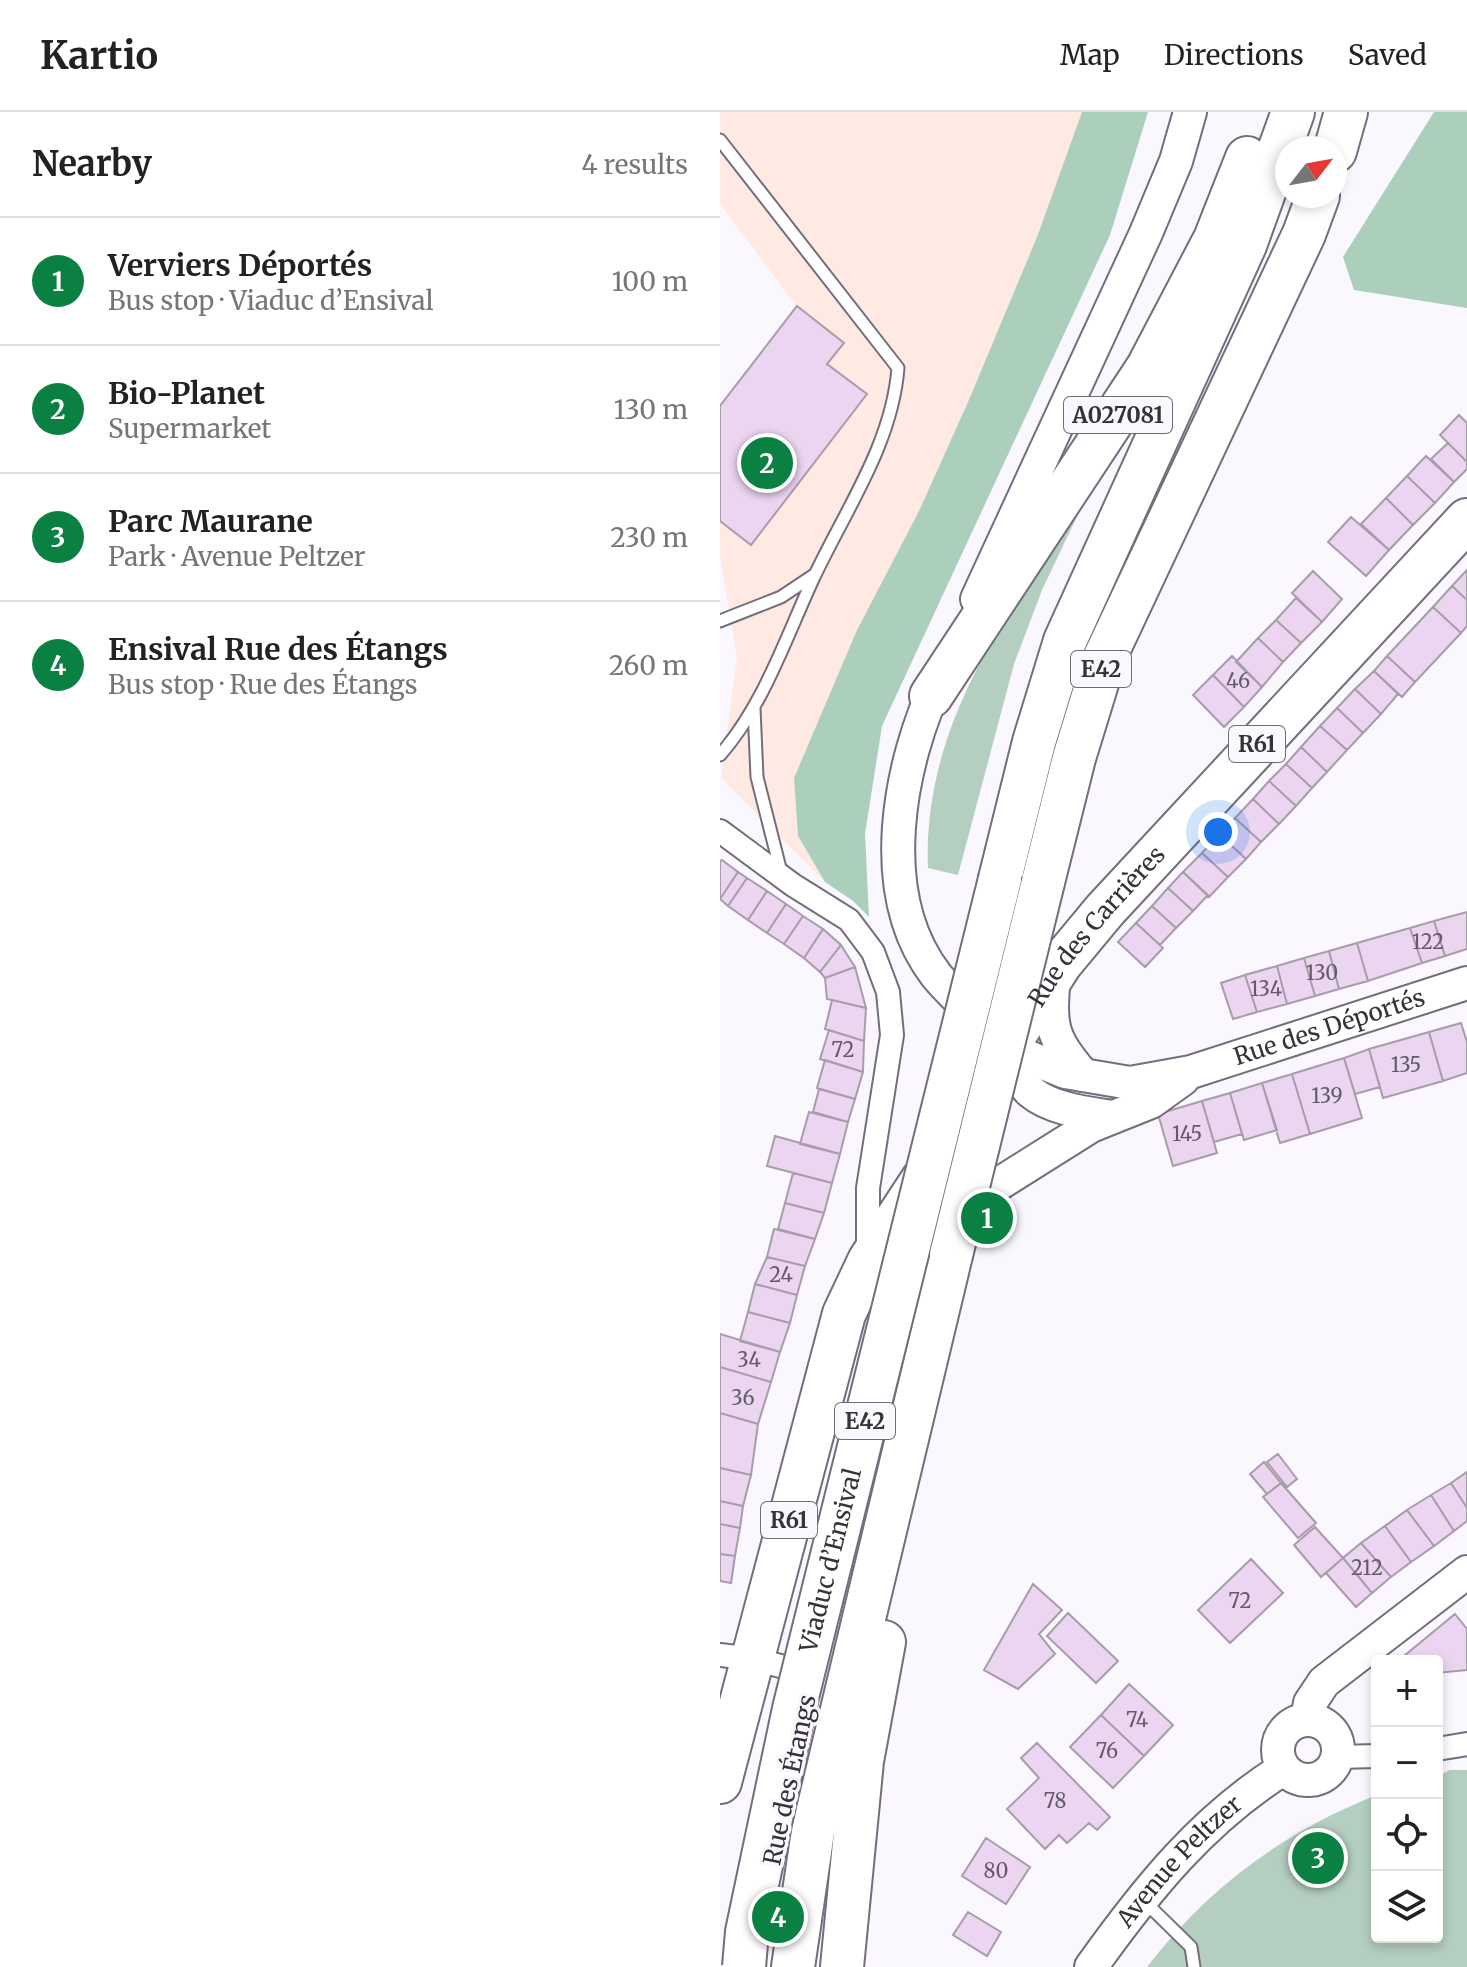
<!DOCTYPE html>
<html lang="en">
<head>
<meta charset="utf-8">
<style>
  :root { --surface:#fff; --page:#f6f6f6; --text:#222; --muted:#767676; --line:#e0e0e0; --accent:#0b8043 }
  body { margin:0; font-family:Merriweather,serif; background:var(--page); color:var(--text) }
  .controls { position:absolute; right:24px; bottom:24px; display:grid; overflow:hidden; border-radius:8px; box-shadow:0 4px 12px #0003 }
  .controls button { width:72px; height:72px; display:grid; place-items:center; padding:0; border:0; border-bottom:2px solid var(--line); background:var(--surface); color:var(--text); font:40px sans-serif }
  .compass { position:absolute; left:555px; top:24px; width:72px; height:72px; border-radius:50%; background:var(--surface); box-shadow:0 4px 12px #0003; rotate:59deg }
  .you { position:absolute; left:498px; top:720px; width:28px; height:28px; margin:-20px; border:6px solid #fff; border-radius:50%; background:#1a73e8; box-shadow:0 0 0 12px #1a73e833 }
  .badge { display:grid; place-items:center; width:52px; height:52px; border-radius:50%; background:var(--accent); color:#fff; font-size:26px; font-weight:700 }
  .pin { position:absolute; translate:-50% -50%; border:4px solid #fff; box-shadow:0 2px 8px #0006 }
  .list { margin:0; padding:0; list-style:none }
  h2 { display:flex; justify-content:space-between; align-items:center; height:104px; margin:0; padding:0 32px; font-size:34px }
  h2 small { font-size:26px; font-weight:400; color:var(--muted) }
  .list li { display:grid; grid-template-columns:52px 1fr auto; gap:24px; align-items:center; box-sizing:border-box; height:128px; padding:0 32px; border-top:2px solid var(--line) }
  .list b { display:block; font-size:30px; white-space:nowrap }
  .list p { margin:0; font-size:26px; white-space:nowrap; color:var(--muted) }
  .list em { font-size:26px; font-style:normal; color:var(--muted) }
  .icon { flex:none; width:44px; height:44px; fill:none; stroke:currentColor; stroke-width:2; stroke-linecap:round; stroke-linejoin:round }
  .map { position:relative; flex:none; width:747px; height:1855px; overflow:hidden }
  header { display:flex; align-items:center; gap:48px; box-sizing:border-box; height:112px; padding:0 40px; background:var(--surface); border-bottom:2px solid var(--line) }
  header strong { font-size:38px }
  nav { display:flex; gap:44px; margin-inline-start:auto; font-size:28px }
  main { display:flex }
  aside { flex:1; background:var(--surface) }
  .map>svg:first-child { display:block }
</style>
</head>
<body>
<header>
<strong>Kartio</strong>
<nav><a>Map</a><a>Directions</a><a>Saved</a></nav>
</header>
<main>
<aside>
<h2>Nearby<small>4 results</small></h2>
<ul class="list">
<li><span class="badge">1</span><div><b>Verviers Déportés</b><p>Bus stop · Viaduc d’Ensival</p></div><em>100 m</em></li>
<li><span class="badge">2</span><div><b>Bio-Planet</b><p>Supermarket</p></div><em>130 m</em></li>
<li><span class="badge">3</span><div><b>Parc Maurane</b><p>Park · Avenue Peltzer</p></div><em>230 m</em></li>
<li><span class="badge">4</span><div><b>Ensival Rue des Étangs</b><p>Bus stop · Rue des Étangs</p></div><em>260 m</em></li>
</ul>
</aside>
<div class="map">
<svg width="747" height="1855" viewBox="0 0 747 1855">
  <rect width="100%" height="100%" fill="#faf7fe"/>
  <path fill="#feeae2" d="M0,0H362L317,125L248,290L199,399L137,518L74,666L78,724L105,770L1,666L17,545L0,446V294L76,194L0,92Z"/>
  <path fill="#b4cec0" d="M363,392L322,478L294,552L238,763L208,756C202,616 286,500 363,392Z
    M730,1658H747V1855H427C487,1776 565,1719 657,1683V1825H717V1665Z"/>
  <path fill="#accfbc" d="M362,0H428L390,123L162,614L145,722L149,805L133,789L105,770L78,724L74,666L137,518L199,399L248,290L317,125Z
    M714,0H747V196L634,178L623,145Z"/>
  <path fill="#ecd5f1" stroke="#a79ca9" stroke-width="2" d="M77,194L124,231L107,252L147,282L31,433L0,409V294Z
    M739,303L747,311V350L720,323Z
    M728,331L747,350V357L734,370L711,347Z
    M706,344L734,370L715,391L687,364Z
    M687,364L715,391L693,413L666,386Z
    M666,386L693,413L669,438L641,412Z
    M631,405L669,438L646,464L608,430Z
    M747,458V488L732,474Z
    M593,459L622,487L602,510L572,481Z
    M732,474L747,488V514L741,521L713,495Z
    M576,486L602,510L581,531L556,508Z
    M713,495L741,521L695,570L667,544Z
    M556,508L581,531L563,550L538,526Z
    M538,526L563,550L542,575L516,550Z
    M512,544L542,575L524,595L493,563Z
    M667,544L695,570L682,585L654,559Z
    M654,559L678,582L661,602L635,577Z
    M493,563L524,595L504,615L473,583Z
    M635,577L661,602L643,621L617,596Z
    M617,596L643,621L627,638L600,614Z
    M600,614L627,638L607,660L581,635Z
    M581,635L607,660L592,676L566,652Z
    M566,652L592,676L576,694L549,669Z
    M549,669L576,694L559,712L533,687Z
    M533,687L559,712L541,730L515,706Z
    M515,706L541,730L526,747L499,722Z
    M499,722L526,747L508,765L482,741Z
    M482,741L508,765L489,785L463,760Z
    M2,748L18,760L0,787V749Z
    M18,760L27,766L8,794L0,787Z
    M463,760L488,783L473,799L448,776Z
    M27,766L47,779L28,808L8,794Z
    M448,776L473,799L456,816L432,794Z
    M47,779L66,792L47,821L28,808Z
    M66,792L83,804L64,832L47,821Z
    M432,794L456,816L440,833L416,811Z
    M747,800V837L725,844L714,809Z
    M83,804L103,817L84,846L64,832Z
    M714,809L725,844L702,851L690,816Z
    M416,811L443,836L425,855L398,830Z
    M690,816L702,851L648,869L637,831Z
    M103,817L121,833L100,860L84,846Z
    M637,831L648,869L619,877L609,839Z
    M121,833L135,855L105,866L100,860Z
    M609,839L619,877L595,884L584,846Z
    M584,846L595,884L567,892L557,854Z
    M557,854L567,892L537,900L525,863Z
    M135,855L146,896L107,887L105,866Z
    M525,863L537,900L513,907L501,871Z
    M112,888L146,896L144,929L105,917Z
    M741,911L747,930V961L723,969L709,920Z
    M109,918L144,929L143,960L100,947Z
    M709,920L723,969L663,986L649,937Z
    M649,937L660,975L635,982L624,946Z
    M624,946L642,1006L590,1022L572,962Z
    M105,948L143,960L135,987L97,976Z
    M572,962L590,1022L560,1031L542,971Z
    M542,971L557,1018L524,1028L510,981Z
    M99,977L135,987L128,1010L93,1000Z
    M510,981L522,1022L494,1030L482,989Z
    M482,989L497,1041L453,1054L438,1002Z
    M89,1000L128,1010L120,1042L80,1032Z
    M55,1024L120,1042L112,1071L47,1054Z
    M73,1061L112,1071L104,1101L65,1091Z
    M65,1091L104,1101L95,1127L58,1117Z
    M54,1117L95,1127L85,1154L47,1145Z
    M47,1145L85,1154L77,1183L35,1172Z
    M35,1172L77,1183L70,1211L28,1200Z
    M28,1200L70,1211L60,1240L20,1229Z
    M0,1222L60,1240L51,1270L0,1255Z
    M0,1255L51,1270L38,1312L0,1301Z
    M0,1301L38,1312L31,1363L0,1356Z
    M558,1342L577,1367L567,1375L547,1350Z
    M544,1350L561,1371L547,1382L530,1362Z
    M0,1356L31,1363L23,1394L0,1389Z
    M747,1360V1396L731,1371Z
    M561,1371L596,1411L578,1426L543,1385Z
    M731,1371L747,1396V1409L734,1419L711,1383Z
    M711,1383L734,1419L714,1434L687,1398Z
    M0,1389L23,1394L20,1416L0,1412Z
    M687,1398L714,1434L691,1450L665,1414Z
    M0,1412L20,1416L15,1444L0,1442Z
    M665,1414L691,1450L671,1465L641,1431Z
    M595,1415L623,1446L601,1465L574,1433Z
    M641,1431L671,1465L652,1481L623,1446Z
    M0,1442L15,1444L11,1471L0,1469Z
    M623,1446L652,1481L636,1495L606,1461Z
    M531,1447L563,1481L510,1531L478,1498Z
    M313,1472L342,1498L319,1522L335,1542L298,1577L264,1558Z
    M348,1501L398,1549L376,1571L327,1524Z
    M735,1502L747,1517V1558L717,1561V1549H687L684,1544Z
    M409,1572L453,1613L424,1644L381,1603Z
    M381,1603L424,1644L393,1676L350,1635Z
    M317,1631L390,1705L377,1718L369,1711L347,1731L339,1723L325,1737L287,1697L319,1666L301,1646Z
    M266,1726L310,1755L286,1792L242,1764Z
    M248,1800L281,1820L267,1844L233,1823Z"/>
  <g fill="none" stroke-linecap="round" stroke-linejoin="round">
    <defs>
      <path id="lane" d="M0,28L178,256C172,332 126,397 94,465C66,525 44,593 0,643
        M0,509L61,485L94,463
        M34,596L37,665L61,760
        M423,1788L471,1835L474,1855"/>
      <path id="street" d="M0,719L73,773L129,808L153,840L168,880L172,923L148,1076V1141
        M0,1543L33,1547L92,1562
        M717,1637L747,1632
        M617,1645L657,1644"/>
      <g id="secondary">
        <path d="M257,487L426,121L456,49L470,0"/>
        <path d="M220,565C179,650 153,781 216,863C233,884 257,904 276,924C291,940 295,966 311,980C331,997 367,1001 392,1005"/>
        <path d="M334,861C330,913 329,923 363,963"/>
        <path id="s1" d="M287,936L345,960L410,971L471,960L747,871"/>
        <path d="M231,1102L371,1014L431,990L463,967"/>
        <path d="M587,1607L590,1591L604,1570L747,1460"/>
        <circle cx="588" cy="1638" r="30"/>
        <path id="s2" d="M371,1855C426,1778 482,1708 563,1657"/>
      </g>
      <g id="highway">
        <path d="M615,39L626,0"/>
        <path d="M211,584L428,255L495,127L527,46"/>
        <path d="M280,767L314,630L345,529L525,133L573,0"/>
        <path d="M323,770L354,646L385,545L584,122L598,84"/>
        <path id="s3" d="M282,943L341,851L385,798L747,408"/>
        <path d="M0,1670L124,1202L149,1149L203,1067"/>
        <path d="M73,1855L93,1719L231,1143"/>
        <path d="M122,1855L142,1649L164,1530"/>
      </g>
    </defs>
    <use href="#lane" stroke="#736d7c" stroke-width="15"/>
    <use href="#street" stroke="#736d7c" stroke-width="26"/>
    <use href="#secondary" stroke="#736d7c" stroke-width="36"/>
    <use href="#highway" stroke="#736d7c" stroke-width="46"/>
    <use href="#lane" stroke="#fff" stroke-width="11"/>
    <use href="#street" stroke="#fff" stroke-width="22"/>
    <use href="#secondary" stroke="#fff" stroke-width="32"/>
    <use href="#highway" stroke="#fff" stroke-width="42"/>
    <defs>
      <g id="highway-bridge">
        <path d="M231,1143L323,770"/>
        <path id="s4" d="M24,1855L27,1820L74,1597L280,767"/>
      </g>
    </defs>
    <use href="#highway-bridge" stroke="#736d7c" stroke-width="46" stroke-linecap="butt"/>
    <use href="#highway-bridge" stroke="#fff" stroke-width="42"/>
  </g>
  <g text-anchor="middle" stroke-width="7" stroke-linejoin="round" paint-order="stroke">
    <g font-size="20" fill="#635c67">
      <text x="518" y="576">46</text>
      <text x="708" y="837">122</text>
      <text x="602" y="868">130</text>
      <text x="546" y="884">134</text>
      <text x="123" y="945">72</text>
      <text x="686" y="960">135</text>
      <text x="607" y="991">139</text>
      <text x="467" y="1029">145</text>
      <text x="61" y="1170">24</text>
      <text x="29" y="1255">34</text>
      <text x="23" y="1293">36</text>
      <text x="647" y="1463">212</text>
      <text x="520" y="1496">72</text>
      <text x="417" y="1615">74</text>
      <text x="387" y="1646">76</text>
      <text x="335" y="1696">78</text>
      <text x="276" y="1766">80</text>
    </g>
    <g fill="#faf7fe" stroke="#706e74" stroke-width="2">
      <rect x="344" y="285" width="108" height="36" rx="6"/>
      <rect x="351" y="539" width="60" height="36" rx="6"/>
      <rect x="509" y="614" width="56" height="36" rx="6"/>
      <rect x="115" y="1291" width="60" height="36" rx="6"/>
      <rect x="41" y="1390" width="56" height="36" rx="6"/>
    </g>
    <g font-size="22" font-weight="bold" fill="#353339">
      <text x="398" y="311">A027081</text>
      <text x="381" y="565">E42</text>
      <text x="537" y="640">R61</text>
      <text x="145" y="1317">E42</text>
      <text x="69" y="1416">R61</text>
    </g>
    <g font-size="24" fill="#353339" stroke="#faf7fe">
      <text dy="8" stroke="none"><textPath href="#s3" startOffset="160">Rue des Carrières</textPath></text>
      <text dy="8" stroke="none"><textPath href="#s1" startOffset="336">Rue des Déportés</textPath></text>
      <text dy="8" stroke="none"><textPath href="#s4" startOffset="416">Viaduc d’Ensival</textPath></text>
      <text transform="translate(70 1668) rotate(-78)" y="8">Rue des Étangs</text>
      <text dy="8" stroke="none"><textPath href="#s2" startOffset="138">Avenue Peltzer</textPath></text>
    </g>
  </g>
</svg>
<div class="controls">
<button>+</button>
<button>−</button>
<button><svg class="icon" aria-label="locate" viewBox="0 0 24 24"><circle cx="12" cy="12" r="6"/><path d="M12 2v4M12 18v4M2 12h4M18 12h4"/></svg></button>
<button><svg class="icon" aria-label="layers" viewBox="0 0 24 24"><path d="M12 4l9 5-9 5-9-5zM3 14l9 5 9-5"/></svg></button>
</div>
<svg class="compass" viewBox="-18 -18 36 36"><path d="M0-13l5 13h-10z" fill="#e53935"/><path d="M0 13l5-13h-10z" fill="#767676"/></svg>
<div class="you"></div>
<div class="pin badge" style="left:267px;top:1106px">1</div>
<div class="pin badge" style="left:47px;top:351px">2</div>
<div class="pin badge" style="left:598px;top:1746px">3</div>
<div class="pin badge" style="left:58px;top:1805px">4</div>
</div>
</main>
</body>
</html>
